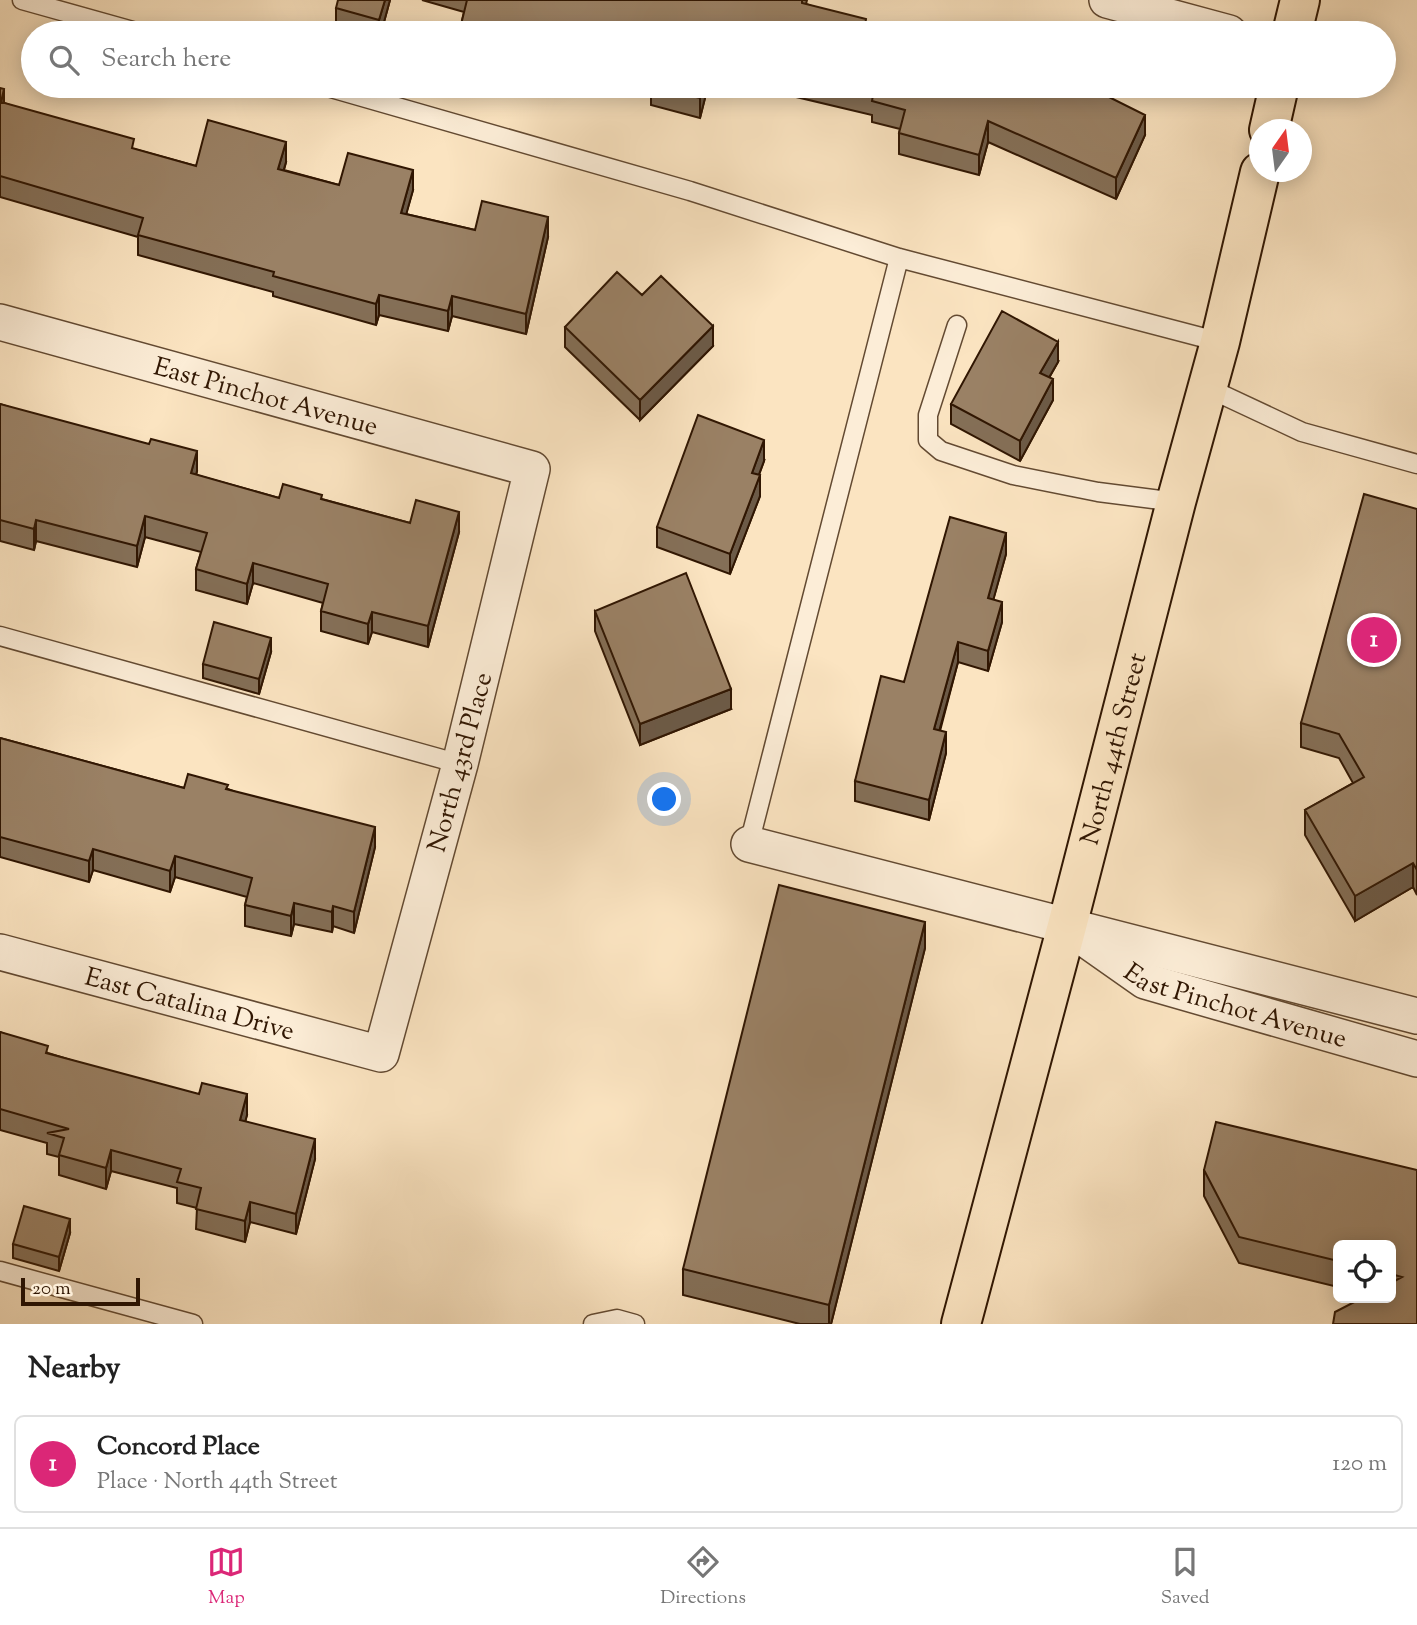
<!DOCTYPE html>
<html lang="en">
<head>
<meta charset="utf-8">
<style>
  :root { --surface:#fff; --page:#f2f2f2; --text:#222; --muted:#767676; --line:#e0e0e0; --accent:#db2777 }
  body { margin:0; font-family:"Sorts Mill Goudy",serif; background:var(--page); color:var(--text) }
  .controls { position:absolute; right:21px; bottom:21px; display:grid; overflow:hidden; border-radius:10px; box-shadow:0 4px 18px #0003 }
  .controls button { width:63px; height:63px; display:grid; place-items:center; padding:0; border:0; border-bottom:2px solid var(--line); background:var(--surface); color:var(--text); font:35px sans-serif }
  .compass { position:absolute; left:1249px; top:119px; width:63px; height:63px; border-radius:50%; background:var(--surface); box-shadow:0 4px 18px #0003; rotate:14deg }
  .scale { position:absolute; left:21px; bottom:18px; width:119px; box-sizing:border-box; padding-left:7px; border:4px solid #301602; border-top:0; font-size:19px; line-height:24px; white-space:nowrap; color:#301602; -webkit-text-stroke:5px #fcedd7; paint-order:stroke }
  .you { position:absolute; left:665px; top:800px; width:24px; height:24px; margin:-18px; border:5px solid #fff; border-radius:50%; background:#1a73e8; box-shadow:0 0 0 10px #1a73e833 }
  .badge { display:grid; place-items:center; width:46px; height:46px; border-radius:50%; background:var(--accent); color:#fff; font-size:23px; font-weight:700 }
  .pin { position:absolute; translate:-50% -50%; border:4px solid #fff; box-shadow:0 2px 7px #0006 }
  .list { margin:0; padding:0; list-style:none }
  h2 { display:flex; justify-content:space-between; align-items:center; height:91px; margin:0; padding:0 28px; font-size:30px }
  h2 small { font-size:23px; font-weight:400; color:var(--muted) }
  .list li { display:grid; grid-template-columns:46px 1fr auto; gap:21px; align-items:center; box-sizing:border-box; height:98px; margin:0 14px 14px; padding:0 14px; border:2px solid var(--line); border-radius:10px }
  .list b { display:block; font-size:26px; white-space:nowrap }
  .list p { margin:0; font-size:23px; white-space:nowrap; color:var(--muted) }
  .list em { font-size:23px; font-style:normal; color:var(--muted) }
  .icon { flex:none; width:38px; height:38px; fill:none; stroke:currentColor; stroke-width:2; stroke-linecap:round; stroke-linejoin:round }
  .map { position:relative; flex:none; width:1417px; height:1324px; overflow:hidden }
  .search { position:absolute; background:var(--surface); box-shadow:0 4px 18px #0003; left:21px; right:21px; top:21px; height:77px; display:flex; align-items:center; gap:18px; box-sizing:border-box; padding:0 24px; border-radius:38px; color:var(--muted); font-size:26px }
  .sheet { height:203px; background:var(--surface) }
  nav { display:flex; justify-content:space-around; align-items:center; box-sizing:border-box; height:98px; border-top:2px solid var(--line); background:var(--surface); font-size:19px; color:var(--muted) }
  nav a { display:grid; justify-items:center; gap:4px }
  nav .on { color:var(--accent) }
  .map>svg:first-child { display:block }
</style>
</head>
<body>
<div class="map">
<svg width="1417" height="1324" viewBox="0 0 1417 1324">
  <rect width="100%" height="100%" fill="#fbe4c1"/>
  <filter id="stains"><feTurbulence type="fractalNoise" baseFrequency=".00286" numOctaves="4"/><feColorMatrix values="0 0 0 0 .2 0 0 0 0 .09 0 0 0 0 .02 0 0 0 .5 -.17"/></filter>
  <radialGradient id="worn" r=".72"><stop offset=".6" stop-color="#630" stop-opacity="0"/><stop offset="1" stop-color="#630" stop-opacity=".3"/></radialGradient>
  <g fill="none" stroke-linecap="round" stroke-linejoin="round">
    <defs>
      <path id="lane" d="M22,0L140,33
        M324,86L690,191L899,258L1220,342
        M957,325L928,415V440L941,451L1013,475L1098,492L1176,502
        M1208,388L1302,432L1417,464
        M0,636L460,764
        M749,844L899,258
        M0,1271L193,1324
        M593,1324L617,1319L635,1324"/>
      <g id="street">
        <path d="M1107,0L1229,33"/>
        <path id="s1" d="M0,322L532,469L460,764L381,1054L0,952"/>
        <path d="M749,844L1417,1016"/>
        <path id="s2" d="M1081,936L1145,981L1417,1059"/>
      </g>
      <g id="primary">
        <path d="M1292,33L1300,0"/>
        <path d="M1269,130L1279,86"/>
        <path id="s3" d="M961,1324L1067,926L1176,502L1220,342L1260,172"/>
      </g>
    </defs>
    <use href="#lane" stroke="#634a32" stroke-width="21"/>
    <use href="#street" stroke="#634a32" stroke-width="38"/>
    <use href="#primary" stroke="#301602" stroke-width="42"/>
    <use href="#lane" stroke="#fcedd7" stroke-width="18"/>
    <use href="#street" stroke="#fcedd7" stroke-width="35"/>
    <use href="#primary" stroke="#fbe4c1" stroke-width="38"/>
  </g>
  <path fill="#846f57" stroke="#301602" stroke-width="2" d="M390,0L381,33H353L336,28V8Z
    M422,0H807L806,4L866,26L893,33H459L464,12Z
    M467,86H492L491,92Z
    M651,86H708L700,118L651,105Z
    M750,86H1065L1145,135L1116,199L988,142L979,175L899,154V133L900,129L872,122V115Z
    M0,88L4,103L134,149L196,166L286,162L284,170L339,185L413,190L406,214L475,230L548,237L526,334L452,316L448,331L379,315L376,325L273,296V292L138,255V237L0,197Z
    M642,295L713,346L640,420L565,347V327Z
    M1058,362L1049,378L1053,400L1020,461L951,424V404Z
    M0,404L197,471L196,475L279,498L322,499L410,523L459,532L428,647L372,632L368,644L321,631V611L323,603L253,583L247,604L196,590V569L201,552L145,537L137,567L36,541L34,550L0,541Z
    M764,461L759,475L760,496L730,574L657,547V527Z
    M1417,509V895L1413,887L1355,921L1305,835V810L1353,783L1339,758L1301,747V723Z
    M1006,554L993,600L1002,622L988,671L958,662L940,731L946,753L929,820L855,801V781L904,682Z
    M595,611L731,709L640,745L595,631Z
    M271,652L259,694L203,678V664Z
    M0,738L184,788L228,789L375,847L354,933L333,926L332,932L294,924L291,936L245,926V905L247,897L175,877L170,892L93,870L89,882L0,857Z
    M925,948L831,1324H800L683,1295V1269Z
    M0,1032L48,1053L247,1115L245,1121L315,1159L296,1234L250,1222L245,1242L196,1229L197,1208L177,1203V1188L111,1171L106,1189L59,1175V1157L47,1154V1143L0,1130Z
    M1204,1170H1417V1324L1391,1298V1245H1338V1287L1239,1263L1204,1196Z
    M70,1233L59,1271L13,1258V1244Z"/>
  <path fill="#6c5a47" stroke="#301602" stroke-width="2" d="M385,0H390L381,33H379V20Z
    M703,86H708L700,118V98Z
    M4,89V110L1,102Z
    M1145,115V135L1116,199V178Z
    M988,121V142L979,175V155Z
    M286,142V162L278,189V169Z
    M413,170V190L401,233V213Z
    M548,217V237L526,334V314Z
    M379,295V315L376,325V304Z
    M452,296V316L448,331V311Z
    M713,326V346L640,420V400Z
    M1058,342V362L1040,393V373Z
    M1053,379V400L1020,461V441Z
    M764,440V461L752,493V473Z
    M197,451V471L191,494V473Z
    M760,475V496L730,574V554Z
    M459,512V532L428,647V626Z
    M145,516V537L137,567V546Z
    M36,520V541L34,550V529Z
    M1006,533V554L988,619V598Z
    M253,563V583L247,604V584Z
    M1002,602V622L988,671V651Z
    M372,612V632L368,644V624Z
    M271,638V652L259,694V679Z
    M958,642V662L934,750V729Z
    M731,689V709L640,745V724Z
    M946,732V753L929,820V800Z
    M375,827V847L354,933V912Z
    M93,849V870L89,882V861Z
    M175,856V877L170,892V871Z
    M1413,863V887L1355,921V896Z
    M294,903V924L291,936V916Z
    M333,906V926L332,932V912Z
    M925,922V948L831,1324H829V1305Z
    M247,1094V1115L240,1141V1120Z
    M315,1139V1159L296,1234V1214Z
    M111,1150V1171L106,1189V1168Z
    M250,1202V1222L245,1242V1221Z
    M70,1219V1233L59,1271V1257Z"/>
  <path fill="#9a8165" stroke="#301602" stroke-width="2" d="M338,0H385L379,20L336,8Z
    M467,0H802V3L866,19L865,26L893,33H561L555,32L554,33H459Z
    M653,86H703L700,98Z
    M834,86H1065L1077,92L1080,86H1087L1145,115L1116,178L988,121L979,155L899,133L905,110L872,101L873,95Z
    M0,88L4,89L1,102L134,139L132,148L196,166L208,120L286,142L278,169L339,185L348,153L413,170L401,213L475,230L482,201L548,217L526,314L452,296L448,311L379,295L376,304L273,276L274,272L138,235L143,218L0,176Z
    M617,272L642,295L661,276L713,326L640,400L565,327Z
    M1002,311L1058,342L1040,373L1053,379L1020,441L951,404Z
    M0,404L149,444L151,439L197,451L191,473L279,498L283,484L322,495L321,499L410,523L416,500L459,512L428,626L372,612L368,624L321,611L328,584L253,563L247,584L196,569L207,533L145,516L137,546L36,520L34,529L0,520Z
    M698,415L764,440L752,473L760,475L730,554L657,527Z
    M1364,494L1417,509V870L1413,863L1355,896L1305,810L1364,777L1339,734L1301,723Z
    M950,517L1006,533L988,598L1002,602L988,651L958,642L934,729L946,732L929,800L855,781L881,676L904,682Z
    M686,573L731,689L640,724L595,611Z
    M214,622L271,638L259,679L203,664Z
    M0,738L184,788L188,774L228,785L226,789L375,827L354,912L333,906L332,912L294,903L291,916L245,905L252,878L175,856L170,871L93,849L89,861L0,837Z
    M779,885L925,922L829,1305L683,1269Z
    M0,1032L48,1046L46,1053L199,1094L202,1083L247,1094L240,1120L315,1139L296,1214L250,1202L245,1221L196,1209L201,1188L177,1182L181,1169L111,1150L106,1168L59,1155L64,1138L47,1133L69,1129L0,1109Z
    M1216,1122L1417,1170V1324H1333L1335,1312L1362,1298H1391V1283L1402,1277L1391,1274V1245H1338V1261L1239,1237L1204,1170Z
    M24,1206L70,1219L59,1257L13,1244Z"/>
  <g text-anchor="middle" stroke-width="6" stroke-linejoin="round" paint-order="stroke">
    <g font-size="26" fill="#301602" stroke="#fcedd7">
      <text dy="9" stroke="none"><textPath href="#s1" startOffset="276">East Pinchot Avenue</textPath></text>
      <text dy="9" stroke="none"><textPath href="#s3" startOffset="595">North 44th Street</textPath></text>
      <text transform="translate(459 762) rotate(-75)" y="9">North 43rd Place</text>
      <text dy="9" stroke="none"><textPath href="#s2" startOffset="172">East Pinchot Avenue</textPath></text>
      <text transform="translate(190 1003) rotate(15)" y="9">East Catalina Drive</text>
    </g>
  </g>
  <rect width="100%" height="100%" filter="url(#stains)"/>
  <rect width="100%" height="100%" fill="url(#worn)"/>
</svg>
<div class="controls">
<button><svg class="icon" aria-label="locate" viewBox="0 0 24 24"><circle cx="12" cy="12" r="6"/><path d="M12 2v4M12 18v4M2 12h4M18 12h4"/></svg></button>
</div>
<svg class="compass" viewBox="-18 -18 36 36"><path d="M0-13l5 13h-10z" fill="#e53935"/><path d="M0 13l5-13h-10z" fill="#767676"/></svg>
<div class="scale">20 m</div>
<div class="you"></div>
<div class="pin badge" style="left:1374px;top:640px">1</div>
<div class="search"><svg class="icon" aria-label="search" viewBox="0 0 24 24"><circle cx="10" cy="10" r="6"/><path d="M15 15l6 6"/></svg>Search here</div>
</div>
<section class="sheet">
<h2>Nearby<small></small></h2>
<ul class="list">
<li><span class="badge">1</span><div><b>Concord Place</b><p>Place · North 44th Street</p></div><em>120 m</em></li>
</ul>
</section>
<nav>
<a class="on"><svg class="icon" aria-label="map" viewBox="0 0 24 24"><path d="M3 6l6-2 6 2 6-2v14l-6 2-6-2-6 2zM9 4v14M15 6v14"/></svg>Map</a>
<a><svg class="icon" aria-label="directions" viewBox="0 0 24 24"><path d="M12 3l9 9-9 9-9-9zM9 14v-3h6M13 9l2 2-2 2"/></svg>Directions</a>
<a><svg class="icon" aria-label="saved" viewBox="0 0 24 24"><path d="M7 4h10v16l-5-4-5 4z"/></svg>Saved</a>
</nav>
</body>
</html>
